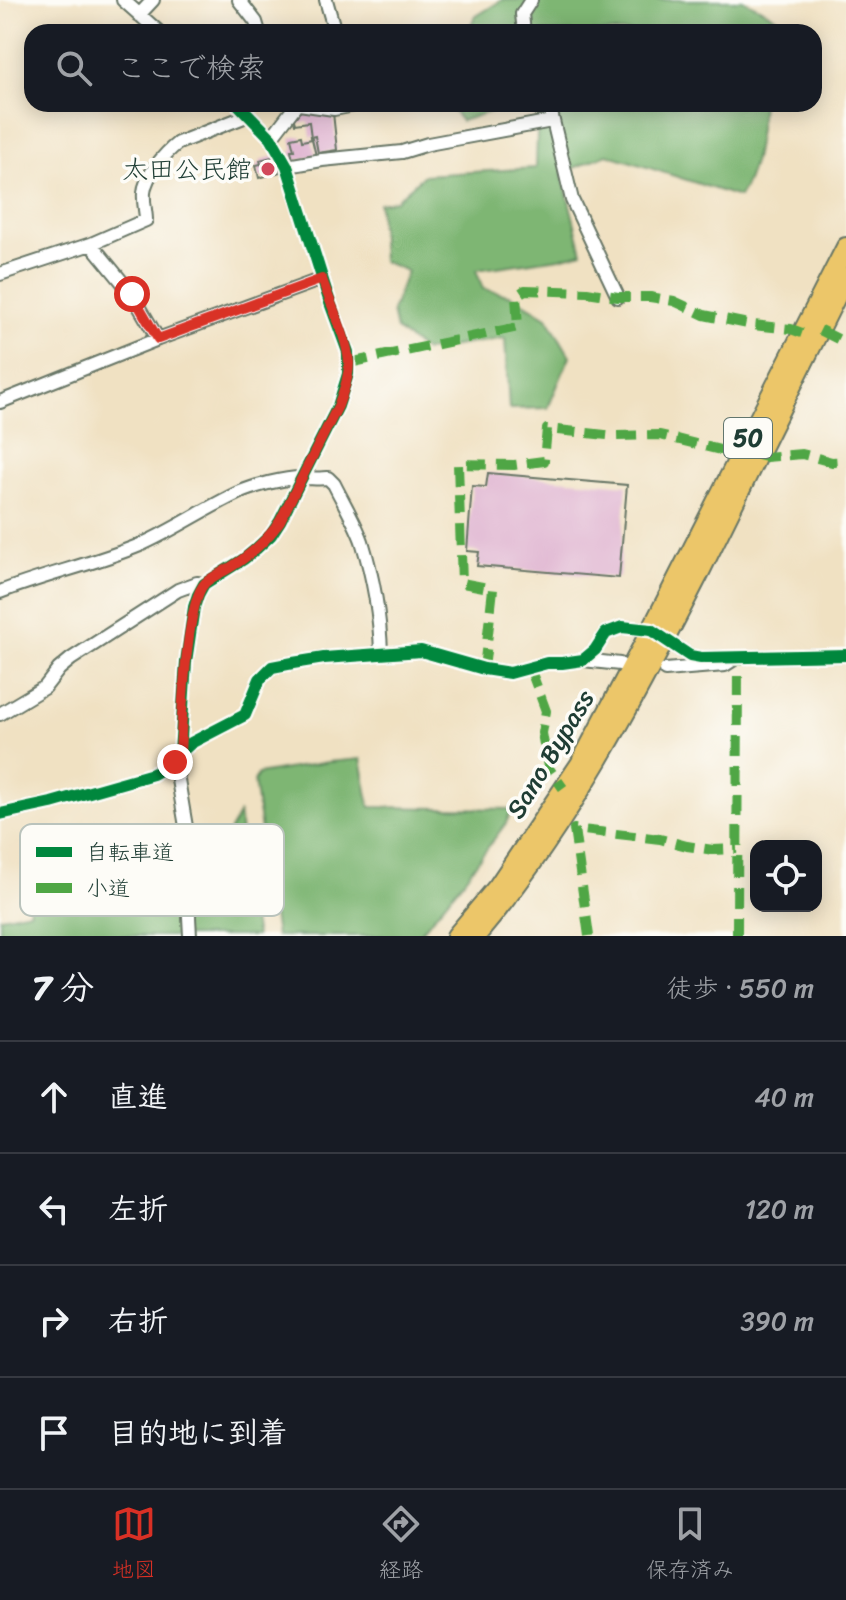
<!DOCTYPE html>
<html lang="ja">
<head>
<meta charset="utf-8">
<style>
  :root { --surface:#171b24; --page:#20242c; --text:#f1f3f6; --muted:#9ea1a6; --line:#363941; --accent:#d93025 }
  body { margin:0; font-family:Sriracha,"Klee One",sans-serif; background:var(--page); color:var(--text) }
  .controls { position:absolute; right:24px; bottom:24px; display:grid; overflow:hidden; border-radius:16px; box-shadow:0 4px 20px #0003 }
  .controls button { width:72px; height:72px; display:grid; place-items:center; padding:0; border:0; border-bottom:2px solid var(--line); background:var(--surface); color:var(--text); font:40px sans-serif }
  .stop { position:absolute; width:24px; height:24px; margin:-18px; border:6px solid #d93025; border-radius:50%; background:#fff }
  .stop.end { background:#d93025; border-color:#fff; box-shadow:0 2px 8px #0008 }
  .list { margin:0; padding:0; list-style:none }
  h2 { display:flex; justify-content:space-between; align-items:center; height:104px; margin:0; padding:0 32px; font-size:34px }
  h2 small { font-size:26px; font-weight:400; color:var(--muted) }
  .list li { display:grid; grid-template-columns:52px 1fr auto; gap:24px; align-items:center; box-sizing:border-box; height:112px; padding:0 32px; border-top:2px solid var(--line) }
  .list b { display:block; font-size:30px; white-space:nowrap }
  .list em { font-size:26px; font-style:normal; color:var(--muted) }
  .icon { flex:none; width:44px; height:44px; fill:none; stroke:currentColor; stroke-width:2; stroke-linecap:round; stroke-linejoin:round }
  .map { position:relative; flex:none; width:846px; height:936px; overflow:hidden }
  .search { position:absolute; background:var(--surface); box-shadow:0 4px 20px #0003; left:24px; right:24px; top:24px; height:88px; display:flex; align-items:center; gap:20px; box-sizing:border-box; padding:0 28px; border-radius:24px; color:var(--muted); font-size:30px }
  .sheet { height:552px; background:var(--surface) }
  nav { display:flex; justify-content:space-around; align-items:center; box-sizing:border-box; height:112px; border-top:2px solid var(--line); background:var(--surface); font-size:22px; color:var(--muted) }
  nav a { display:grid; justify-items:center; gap:4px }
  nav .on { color:var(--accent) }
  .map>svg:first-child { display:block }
</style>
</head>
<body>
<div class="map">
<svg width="846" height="936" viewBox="0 0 846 936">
  <rect width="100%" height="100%" fill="#fdfcf7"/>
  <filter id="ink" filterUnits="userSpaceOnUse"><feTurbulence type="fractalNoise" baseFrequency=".0125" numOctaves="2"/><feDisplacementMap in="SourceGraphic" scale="16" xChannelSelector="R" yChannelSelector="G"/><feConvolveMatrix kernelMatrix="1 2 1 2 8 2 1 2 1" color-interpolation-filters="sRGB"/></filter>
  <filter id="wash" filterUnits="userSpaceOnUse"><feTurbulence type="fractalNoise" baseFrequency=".006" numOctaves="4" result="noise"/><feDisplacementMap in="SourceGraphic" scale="32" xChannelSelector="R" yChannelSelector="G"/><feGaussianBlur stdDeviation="1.8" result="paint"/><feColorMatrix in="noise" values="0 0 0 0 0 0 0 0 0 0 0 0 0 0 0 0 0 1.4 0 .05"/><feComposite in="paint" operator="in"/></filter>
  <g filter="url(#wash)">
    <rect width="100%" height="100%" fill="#f0e1c2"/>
    <path fill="#7eb673" stroke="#4e7a54" stroke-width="2" d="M502,0H742C762,9 776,14 790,32H467L475,17Z
      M447,104H501L499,109L461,121Z
      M538,104H762C758,135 756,170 739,197L607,154L562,173L582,252L560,258L476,270L483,289L512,296L547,317L570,356L548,408L509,409L505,338L425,351L396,330L392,311L407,271L382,261L379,203L396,200L424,175L536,168Z
      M361,759L370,807L512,809L506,823L463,881L418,936H276L254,781L258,774L328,762Z
      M239,814L245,878L256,936H0V917L30,911L26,888L112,868L115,877L210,860L220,848Z"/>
    <g id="blocks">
      <path fill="#dfb3d0" d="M305,109L333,113L337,150L318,153L315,136L311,137L309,122L295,124L293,116Z
        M301,136L302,141L312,139L316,156L293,161L291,150H294L291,138Z
        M276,156L280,172L259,178L256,165L261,164L260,160Z
        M488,473L627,485L619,578L477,566L479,552L467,551L472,486L486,487Z"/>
    </g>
  </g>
  <g filter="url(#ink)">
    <use href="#blocks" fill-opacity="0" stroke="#687666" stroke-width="2"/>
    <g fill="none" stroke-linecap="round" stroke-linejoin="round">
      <defs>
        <path id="minor" d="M123,0L159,32
          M239,0L256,22L259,32
          M326,0L335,32
          M139,15L153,0
          M524,32L522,14L531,0
          M299,104L334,109L360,104
          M549,104L572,200L618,297
          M271,138L297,104
          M287,166L322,160L402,152L428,144L552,121
          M91,244L132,294L158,339
          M0,274L91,244L146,220C146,212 143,202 144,193C145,176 165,153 178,143L249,115
          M0,402L158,339L322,279
          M0,592C46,574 94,564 140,545C174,530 204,509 238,493C254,486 286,477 304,478C312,478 319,479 328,478L334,484C343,502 355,522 362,541C373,577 380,615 381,653
          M583,660L620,664
          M665,670L725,665L736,658
          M0,714L45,687L59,669L71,659L178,590L197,583L204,584
          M180,753L191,743L245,715L260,679L272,667L293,663L324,658L421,651L484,669L510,673L547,663H562L583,660L595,650L606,633L622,627L651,630L690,656L701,658L846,655
          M175,762L192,862V879L188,898L190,936
          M0,814L51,803L153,774L175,762L180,753L186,662L194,607L198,595L204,584L244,559L256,549L271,535L280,521L338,406L348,374V352L330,303L287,166L271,138L238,104"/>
        <path id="highway" d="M456,936L498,886L580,764L651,630L846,247
          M476,936C567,828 634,701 698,576C747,476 796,377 846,277"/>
      </defs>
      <use href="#minor" stroke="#687666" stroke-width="16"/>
      <use href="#highway" stroke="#687666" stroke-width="22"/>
      <use href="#minor" stroke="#fff" stroke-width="12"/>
      <use href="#highway" stroke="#ecc669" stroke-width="18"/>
      <path stroke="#4fa644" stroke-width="10" stroke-dasharray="20 10" stroke-linecap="butt" d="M820,330L846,343
        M349,363L518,327L516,296L525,290L587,292L618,297H650L674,301L704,315L753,325L791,329L802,333
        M758,455L766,457L802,454L832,462L846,461
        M530,668L546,711L542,733L548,767L563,788
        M484,669L493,589L462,583L458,464L514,465L544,461L547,429L616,436L660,435L740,455
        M589,936L574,829L660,839L687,846L713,850L737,849
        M737,936L738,657"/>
      <defs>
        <path id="cycleway" d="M180,753L191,743L245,715L260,679L272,667L293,663L324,658L421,651L484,669L510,673L547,663H562L583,660L595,650L606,633L622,627L651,630L690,656L701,658L846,655
          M0,814L51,803L153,774L175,762L180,753L186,662L194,607L198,595L204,584L244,559L256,549L271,535L280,521L338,406L348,374V352L330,303L287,166L271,138L238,104"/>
      </defs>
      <use href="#cycleway" stroke="#fdfcf7" stroke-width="17"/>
      <use href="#cycleway" stroke="#00873e" stroke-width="12"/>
    </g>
  </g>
  <g fill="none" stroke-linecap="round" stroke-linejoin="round" filter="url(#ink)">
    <path stroke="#d93025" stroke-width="10" d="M132,294L158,339L322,279C330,303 348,339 349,363C349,378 343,392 338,406L280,521C267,541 250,555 231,567C223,572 211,577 205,583C185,603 182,721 180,753L175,762"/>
  </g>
  <circle fill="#d1495b" stroke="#fdfcf7" stroke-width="3" cx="268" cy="169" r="8"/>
  <g text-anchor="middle" stroke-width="7" stroke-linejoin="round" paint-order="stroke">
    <rect fill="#fdfcf7" stroke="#62766e" stroke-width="2" x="724" y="418" width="48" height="40" rx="6"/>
    <g font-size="24" font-weight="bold" fill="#1f3d34">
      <text x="748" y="446">50</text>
    </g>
    <g font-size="26" fill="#1f3d34" stroke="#fdfcf7" text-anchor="end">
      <text x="252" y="178">太田公民館</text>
    </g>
    <g font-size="26" fill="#1f3d34" stroke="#fdfcf7">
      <text transform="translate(550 754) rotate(-59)" y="9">Sano Bypass</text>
    </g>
  </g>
  <rect x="20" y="824" width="264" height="92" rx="12" fill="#fdfcf7" stroke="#bac3bc" stroke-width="2"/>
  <rect x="36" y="847" width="36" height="10" fill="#00873e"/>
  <rect x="36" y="883" width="36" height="10" fill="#4fa644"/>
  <g font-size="22" fill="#1f3d34">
    <text x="86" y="860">自転車道</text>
    <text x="86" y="896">小道</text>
  </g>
</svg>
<div class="controls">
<button><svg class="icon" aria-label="locate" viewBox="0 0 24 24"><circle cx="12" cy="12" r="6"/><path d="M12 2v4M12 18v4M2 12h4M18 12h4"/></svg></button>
</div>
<div class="stop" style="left:132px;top:294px"></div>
<div class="stop end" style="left:175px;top:762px"></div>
<div class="search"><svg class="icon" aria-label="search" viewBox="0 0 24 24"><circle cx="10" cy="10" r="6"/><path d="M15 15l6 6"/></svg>ここで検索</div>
</div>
<section class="sheet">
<h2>7 分<small>徒歩 · 550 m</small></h2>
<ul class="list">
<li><svg class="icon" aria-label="ahead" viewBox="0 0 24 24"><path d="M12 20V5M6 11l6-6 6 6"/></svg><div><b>直進</b></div><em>40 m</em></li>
<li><svg class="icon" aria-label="left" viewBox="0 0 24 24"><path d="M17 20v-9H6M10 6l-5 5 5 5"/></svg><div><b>左折</b></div><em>120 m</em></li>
<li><svg class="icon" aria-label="right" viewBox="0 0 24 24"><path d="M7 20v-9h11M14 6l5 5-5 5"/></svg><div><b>右折</b></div><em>390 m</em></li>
<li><svg class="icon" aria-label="arrive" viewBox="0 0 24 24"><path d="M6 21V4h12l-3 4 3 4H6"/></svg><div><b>目的地に到着</b></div></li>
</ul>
</section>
<nav>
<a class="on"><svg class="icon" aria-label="map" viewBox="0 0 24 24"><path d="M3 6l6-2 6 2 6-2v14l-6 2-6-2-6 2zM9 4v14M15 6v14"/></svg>地図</a>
<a><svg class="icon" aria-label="directions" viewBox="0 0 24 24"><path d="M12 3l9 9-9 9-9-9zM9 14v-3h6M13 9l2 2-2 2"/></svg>経路</a>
<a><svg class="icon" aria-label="saved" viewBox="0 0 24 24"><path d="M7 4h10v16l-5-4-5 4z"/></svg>保存済み</a>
</nav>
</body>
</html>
